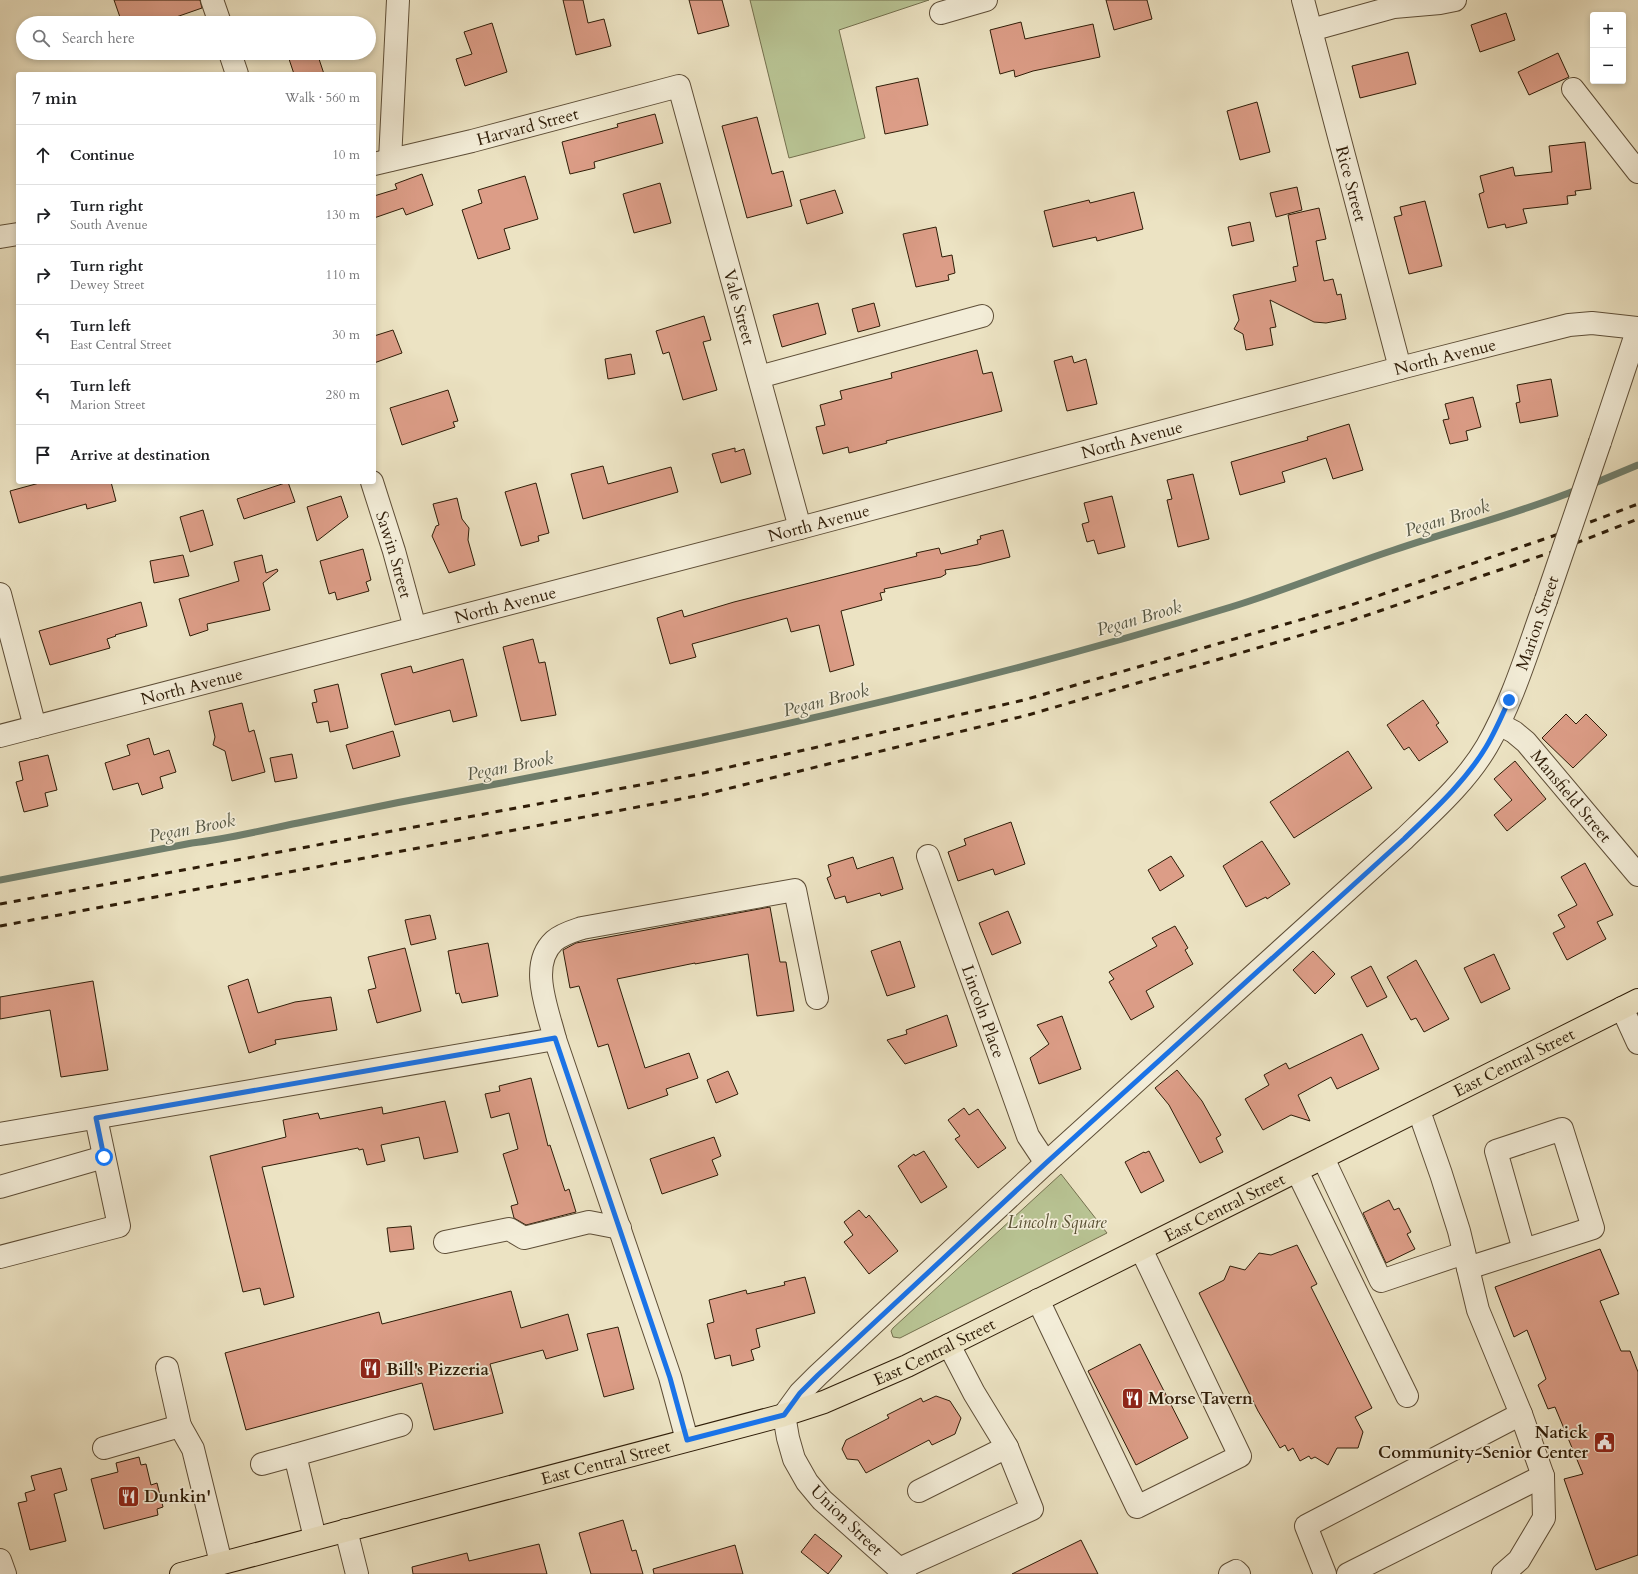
<!DOCTYPE html>
<html lang="en">
<head>
<meta charset="utf-8">
<style>
  :root { --surface:#fff; --page:#f2f2f2; --text:#202124; --muted:#757577; --line:#e0e0e0 }
  body { margin:0; font-family:Cardo,serif; background:var(--page); color:var(--text) }
  .controls { position:absolute; right:12px; top:12px; display:grid; overflow:hidden; border-radius:4px; box-shadow:0 2px 6px #0003 }
  .controls button { width:36px; height:36px; display:grid; place-items:center; padding:0; border:0; border-bottom:1px solid var(--line); background:var(--surface); color:var(--text); font:20px sans-serif }
  .stop { position:absolute; width:12px; height:12px; margin:-9px; border:3px solid #1a73e8; border-radius:50%; background:#fff }
  .stop.end { background:#1a73e8; border-color:#fff; box-shadow:0 1px 4px #0008 }
  .list { margin:0; padding:0; list-style:none }
  h2 { display:flex; justify-content:space-between; align-items:center; height:52px; margin:0; padding:0 16px; font-size:17px }
  h2 small { font-size:13px; font-weight:400; color:var(--muted) }
  .list li { display:grid; grid-template-columns:26px 1fr auto; gap:12px; align-items:center; box-sizing:border-box; height:60px; padding:0 16px; border-top:1px solid var(--line) }
  .list b { display:block; font-size:15px; white-space:nowrap }
  .list p { margin:0; font-size:13px; white-space:nowrap; color:var(--muted) }
  .list em { font-size:13px; font-style:normal; color:var(--muted) }
  .icon { flex:none; width:22px; height:22px; fill:none; stroke:currentColor; stroke-width:2; stroke-linecap:round; stroke-linejoin:round }
  .map { position:relative; flex:none; width:1638px; height:1574px; overflow:hidden }
  .search { position:absolute; background:var(--surface); box-shadow:0 2px 6px #0003; left:16px; top:16px; width:360px; height:44px; display:flex; align-items:center; gap:10px; box-sizing:border-box; padding:0 14px; border-radius:22px; color:var(--muted); font-size:15px }
  .panel { position:absolute; background:var(--surface); box-shadow:0 2px 6px #0003; left:16px; top:72px; width:360px; height:412px; border-radius:4px }
  .map>svg:first-child { display:block }
</style>
</head>
<body>
<div class="map">
<svg width="1638" height="1574" viewBox="0 0 1638 1574">
  <rect width="100%" height="100%" fill="#ece3c3"/>
  <filter id="stains"><feTurbulence type="fractalNoise" baseFrequency=".005" numOctaves="4"/><feColorMatrix values="0 0 0 0 .2 0 0 0 0 .09 0 0 0 0 .02 0 0 0 .5 -.17"/></filter>
  <radialGradient id="worn" r=".72"><stop offset=".6" stop-color="#630" stop-opacity="0"/><stop offset="1" stop-color="#630" stop-opacity=".3"/></radialGradient>
  <path fill="#b8c393" stroke="#74704e" d="M750,0H929L839,30L865,138L789,158Z
    M1061,1174L1107,1233L900,1338L893,1337L891,1331L893,1328Z"/>
  <g fill="none" stroke-linecap="round" stroke-linejoin="round">
    <path stroke="#6f7e6c" stroke-width="7" d="M1590,485L1638,465
      M0,880L192,843C228,839 263,830 298,823C364,809 430,796 496,784C744,737 990,681 1231,607C1286,590 1339,568 1394,550C1455,529 1518,514 1579,489"/>
  </g>
  <path fill="#dc9d87" stroke="#2f1d08" d="M114,0H200L202,8L159,23H122Z
    M563,0H583L588,23L604,19L611,46L576,55Z
    M689,0H722L729,26L698,34Z
    M1106,0H1147L1152,19L1114,30Z
    M1506,13L1515,40L1480,52L1471,25Z
    M1021,22L1025,39L1093,24L1100,57L1033,71L1015,77L1014,70L1000,74L990,30Z
    M492,23L507,72L465,86L456,59L472,54L464,32Z
    M1408,52L1416,84L1360,98L1352,66Z
    M287,53H317L324,74H294Z
    M1558,53L1569,77L1529,95L1518,72Z
    M918,78L928,125L885,134L876,87Z
    M1257,102L1270,152L1240,160L1227,111Z
    M655,114L663,143L594,162L595,168L570,174L562,142L618,127L617,124Z
    M757,117L772,174L783,171L792,206L747,218L722,126Z
    M1585,142L1591,189L1575,191L1576,195L1567,196L1568,204L1523,209L1527,223L1506,228L1505,224L1488,228L1479,194L1484,192L1480,176L1513,167L1515,176L1552,172L1549,146Z
    M422,174L433,205L406,215L403,208L374,218V196L397,189L395,184Z
    M525,176L538,219L504,229L510,249L478,259L462,210L482,203L478,190Z
    M660,183L671,223L634,233L623,194Z
    M1297,187L1302,210L1276,217L1270,193Z
    M835,190L843,213L807,224L800,200Z
    M1134,192L1143,229L1097,241L1096,237L1053,247L1044,211L1089,200L1090,203Z
    M1425,201L1442,266L1409,274L1394,217L1402,215L1400,207Z
    M1319,208L1326,239L1316,241L1324,281L1333,279L1337,295L1341,294L1346,319L1326,323L1314,322L1270,300L1276,327L1270,328L1273,345L1246,350L1243,334L1234,329L1239,320L1233,295L1296,281L1293,267L1298,266L1288,215Z
    M1250,222L1254,241L1232,246L1228,227Z
    M936,227L942,257L952,255L955,273L948,275L949,280L916,287L903,234Z
    M818,303L826,334L782,347L773,315Z
    M874,303L880,326L858,332L852,309Z
    M704,316L711,340L703,342L717,390L683,400L669,352L663,354L656,331Z
    M393,330L402,353L374,363V336Z
    M977,350L983,374L992,372L1002,411L886,441L887,443L849,453L848,447L823,454L816,427L825,425L820,405L842,399L840,391L892,378L891,373Z
    M631,354L635,374L608,379L605,359Z
    M1072,356L1074,363L1086,359L1097,404L1067,411L1054,361Z
    M1551,379L1558,416L1520,423L1516,403L1520,402L1517,385Z
    M448,390L458,421L453,422L455,427L402,445L390,408Z
    M1473,397L1481,427L1466,431L1468,440L1450,444L1443,420L1449,419L1445,404Z
    M1349,424L1363,470L1333,479L1326,458L1282,472L1285,482L1240,495L1231,462L1308,440L1307,437Z
    M735,448V452L744,449L751,474L721,483L712,454Z
    M603,466L608,484L671,467L678,492L583,519L571,474Z
    M1193,474L1209,539L1178,547L1167,500L1172,499L1167,480Z
    M43,482H111L116,501L87,509L86,504L19,523L10,491Z
    M288,482L295,502L244,519L237,499Z
    M536,483L549,533L538,536L539,541L521,546L505,492Z
    M341,496L348,517L317,541L307,507Z
    M1112,496L1125,547L1098,554L1094,540L1087,542L1082,524L1089,522L1084,503Z
    M457,498L462,519L469,528L468,540L475,565L449,573L432,536L436,526L439,525L433,504Z
    M203,510L213,545L190,552L180,517Z
    M1003,530L1010,557L978,565L945,570L946,574L941,577L884,589L885,592L880,593L882,600L841,611L854,665L830,672L819,625L791,632L787,618L692,644L696,657L670,664L657,618L682,610L684,617L734,602L917,556L916,553L939,548L941,554L978,544L977,540L981,539L980,536Z
    M363,549L371,580L366,582L369,591L337,600L335,592L329,594L320,561Z
    M183,555L189,576L154,583L150,561Z
    M262,555L266,573L277,569L278,571L263,583L270,610L207,624L208,630L190,636L179,599L239,581L234,562Z
    M141,602L147,626L115,635L116,636L107,639L110,648L50,665L39,631Z
    M533,639L539,663L545,662L556,715L521,721L503,647Z
    M463,659L477,716L453,722L450,710L395,725L381,674L411,666L413,673Z
    M338,684L348,728L330,732L328,721L317,723L312,703L317,702L314,690Z
    M1423,700L1439,723L1436,725L1448,742L1419,761L1409,747L1404,750L1387,725Z
    M242,703L249,732L254,730L265,772L232,781L225,751L213,745L215,737L209,711Z
    M1566,714L1576,724L1586,714L1607,735L1573,768L1542,738Z
    M393,731L400,756L353,769L346,745Z
    M149,738L154,755L169,750L176,772L160,777L163,788L142,795L138,783L113,790L105,763L130,755L127,745Z
    M1348,751L1372,788L1294,838L1270,802Z
    M292,754L297,778L275,782L270,758Z
    M48,755L57,790L45,793L48,806L24,812L16,782L23,780L19,762Z
    M1515,761L1546,799L1507,831L1494,815L1512,800L1494,779Z
    M1011,822L1025,864L995,875L993,869L958,881L948,852L966,845L964,839Z
    M1262,841L1290,884L1267,899L1266,897L1246,907L1223,866Z
    M1171,856L1184,876L1160,891L1148,870Z
    M853,857L857,869L893,857L903,889L881,896L880,893L847,903L845,896L835,899L827,878L831,876L828,865Z
    M1585,863L1613,915L1597,922L1606,939L1567,960L1553,933L1565,927L1558,915L1577,905L1561,877Z
    M770,907L780,962H786L794,1011L757,1016L748,954L695,964V963L617,979L645,1068L689,1053L698,1078L666,1089L668,1095L628,1109L608,1044L598,1047L579,986L570,988L563,950L576,943Z
    M1008,911L1021,943L992,955L979,923Z
    M430,915L436,939L411,945L405,920Z
    M1175,926L1188,948L1185,950L1193,964L1146,991L1154,1007L1131,1020L1109,982L1114,979L1109,972L1157,946L1152,938Z
    M900,941L915,987L887,996L871,951Z
    M488,943L498,996L462,1003L459,993L456,994L448,951Z
    M405,948L421,1011L377,1023L368,990L376,988L368,957Z
    M1313,951L1335,974L1315,994L1293,970Z
    M1494,954L1510,989L1481,1003L1464,968Z
    M1416,960L1449,1019L1424,1032L1416,1018L1411,1020L1387,977Z
    M1371,966L1387,997L1367,1007L1351,977Z
    M248,979L258,1013L295,1002L331,997L337,1030L275,1040L276,1044L249,1053L228,986Z
    M93,981L108,1070L61,1077L50,1010L0,1019V997Z
    M947,1015L957,1046L905,1064L887,1040L907,1034L906,1030Z
    M1062,1016L1081,1069L1039,1084L1030,1058L1049,1044L1037,1025Z
    M1362,1034L1379,1069L1337,1089L1331,1077L1298,1095L1310,1121L1291,1115L1263,1130L1245,1099L1269,1085L1264,1075L1286,1063L1289,1069Z
    M1177,1070L1202,1101L1221,1135L1216,1138L1223,1152L1200,1163L1169,1105L1155,1088Z
    M728,1071L738,1094L716,1103L707,1080Z
    M531,1078L548,1146L550,1145L565,1191L569,1189L576,1212L526,1225L514,1218L511,1206L518,1204L503,1154L518,1149L509,1113L491,1118L485,1094L500,1091L499,1086Z
    M445,1101L458,1152L424,1159L419,1137L381,1145L385,1161L367,1165L363,1149L359,1150L358,1148L262,1167L294,1297L264,1305L260,1288L243,1292L210,1156L286,1137L283,1120L318,1113L320,1119L382,1107L383,1114Z
    M964,1108L969,1115L978,1109L1006,1148L978,1168L955,1139L960,1136L948,1120Z
    M714,1137L721,1156L712,1160L718,1175L662,1194L650,1159Z
    M924,1151L947,1187L921,1203L898,1166L914,1154L915,1156Z
    M1149,1151L1164,1181L1141,1193L1125,1162L1144,1152L1145,1153Z
    M1389,1200L1394,1210L1399,1208L1411,1232L1407,1234L1415,1249L1386,1263L1363,1213Z
    M859,1210L866,1218L869,1215L898,1251L869,1274L844,1242L853,1235L844,1222Z
    M411,1226L414,1249L390,1252L387,1228Z
    M1297,1245L1317,1284L1311,1287L1372,1408L1355,1417L1363,1432L1358,1448H1337L1328,1465L1315,1457L1311,1459L1309,1456L1300,1461L1293,1448L1288,1451L1285,1445L1280,1448L1258,1411L1199,1293L1224,1280L1230,1266L1245,1270L1259,1253L1271,1255Z
    M1600,1249L1619,1294L1600,1301L1621,1351H1630L1638,1372V1555L1596,1570L1564,1479L1583,1474L1555,1407L1548,1409L1538,1385L1546,1379L1527,1330L1514,1337L1495,1287Z
    M805,1277L815,1313L756,1329L760,1347L751,1350L754,1360L732,1366L730,1355L715,1359L707,1324L714,1322L709,1300L746,1290L747,1294L785,1285L784,1282Z
    M511,1291L521,1328L568,1314L578,1350L546,1359L543,1350L490,1364L503,1413L434,1430L422,1383L246,1430L225,1353L379,1312L382,1324Z
    M618,1327L634,1389L604,1397L587,1334Z
    M1140,1344L1188,1438L1136,1465L1088,1371Z
    M936,1396L950,1401L961,1418L955,1434L932,1445L929,1440L866,1473L858,1460L847,1459L842,1449L846,1440L889,1418L887,1415L921,1398L923,1402Z
    M139,1457L141,1465L146,1464L151,1485L157,1483L163,1507L157,1509L158,1515L104,1529L91,1479L118,1472L116,1463Z
    M61,1468L67,1490L54,1494L66,1541L30,1550L18,1503L27,1501L25,1493L35,1490L31,1476Z
    M623,1520L632,1551L636,1550L643,1574H591L579,1533Z
    M815,1534L842,1556L828,1574L801,1552Z
    M1081,1540L1098,1574H1012Z
    M539,1544L547,1574H413L412,1567L467,1553L469,1561Z
    M735,1545L743,1574H654L653,1569Z"/>
  <g fill="none" stroke-linecap="round" stroke-linejoin="round">
    <defs>
      <g id="minor">
        <path d="M212,0L220,23"/>
        <path id="s1" d="M1303,0L1400,368"/>
        <path d="M941,13L986,0"/>
        <path d="M1311,30L1394,7L1440,3L1455,0"/>
        <path d="M230,53L237,74"/>
        <path d="M1573,89L1638,172"/>
        <path d="M390,160L398,0"/>
        <path id="s2" d="M374,164L472,141L679,86L800,528"/>
        <path d="M0,237L18,234"/>
        <path d="M759,377L982,316"/>
        <path d="M1600,442L1638,328"/>
        <path id="s3" d="M372,482L394,551L415,628"/>
        <path d="M0,594L35,727"/>
        <path id="s4" d="M1499,724L1514,732L1526,742L1638,875"/>
        <path id="s5" d="M0,736L800,528L1400,368L1569,325L1592,323L1638,328"/>
        <path id="s6" d="M928,856L1028,1136L1046,1163"/>
        <path d="M1622,1008L1638,1043"/>
        <path d="M1419,1111L1441,1174L1459,1231L1478,1310L1521,1414L1543,1476L1544,1518L1519,1560L1503,1574"/>
        <path d="M0,1134L555,1039"/>
        <path d="M1323,1158L1381,1281L1464,1253"/>
        <path d="M1297,1171L1407,1396"/>
        <path d="M0,1187L104,1157"/>
        <path d="M445,1242L509,1229L524,1238L589,1222L620,1228"/>
        <path d="M0,1257L119,1226L96,1118"/>
        <path d="M1468,1268L1593,1228L1562,1129L1496,1151L1524,1250"/>
        <path d="M1038,1300L1137,1507L1240,1456L1141,1249"/>
        <path d="M949,1345L974,1393L1007,1447"/>
        <path d="M167,1368L180,1426"/>
        <path d="M687,1440L670,1377L555,1039C548,1010 528,965 554,941C562,934 573,931 582,928L795,890L817,998"/>
        <path d="M104,1448L180,1426L193,1449L221,1563"/>
        <path d="M262,1464L295,1455"/>
        <path d="M346,1530L357,1574"/>
        <path d="M315,1538L295,1455L401,1425"/>
        <path d="M0,1560L5,1574"/>
        <path d="M899,1569L1032,1509L1007,1447L919,1491"/>
        <path d="M905,1574L822,1500L807,1482L794,1459L788,1438L784,1415L800,1393L818,1375L1046,1163L1404,839C1433,811 1466,782 1487,746C1513,701 1528,649 1546,600"/>
        <path d="M1230,1574L1236,1571L1239,1574"/>
        <path d="M1325,1574L1306,1526L1521,1414"/>
        <path d="M1348,1574L1543,1476"/>
      </g>
      <g id="major">
        <path id="s7" d="M181,1574L784,1415L824,1402L907,1366L1638,1000"/>
      </g>
    </defs>
    <use href="#minor" stroke="#5e4e37" stroke-width="24"/>
    <use href="#major" stroke="#2f1d08" stroke-width="24"/>
    <use href="#minor" stroke="#f3edd8" stroke-width="22"/>
    <use href="#major" stroke="#ece3c3" stroke-width="22"/>
    <path stroke="#2f1d08" stroke-width="3" stroke-dasharray="7 7" stroke-linecap="butt" d="M0,904L699,774L1024,700L1348,606L1553,536L1638,504
      M0,926L702,795L1028,715L1353,620L1558,550L1638,519"/>
    <defs>
      <path id="minor-bridge" d="M1546,600L1600,442"/>
    </defs>
    <use href="#minor-bridge" stroke="#5e4e37" stroke-width="24" stroke-linecap="butt"/>
    <use href="#minor-bridge" stroke="#f3edd8" stroke-width="22"/>
  </g>
  <g fill="none" stroke-linecap="round" stroke-linejoin="round">
    <path stroke="#1a73e8" stroke-width="5" d="M104,1157L96,1118L555,1038L670,1378L687,1440L784,1415L800,1393L818,1375L1046,1163L1404,839C1433,811 1465,782 1486,747C1495,732 1502,716 1509,700"/>
  </g>
  <defs>
    <symbol id="restaurant-square" viewBox="-11 -11 22 22"><rect x="-9" y="-9" width="18" height="18" rx="4" fill="#8f2418" stroke="#f3edd8"/><path d="M-5-6h1v4h1v-4h1v4h1v-4h1v5L-1.5 .5V6h-2V.5L-5-1ZM5-6V6H3V1.5H1.5Q1.5-4 5-6Z" fill="#fff"/></symbol>
    <symbol id="civic-square" viewBox="-11 -11 22 22"><rect x="-9" y="-9" width="18" height="18" rx="4" fill="#8f2418" stroke="#f3edd8"/><path d="M-.6-6.5H3V-4.5H.6V-3L4-1V1h2V6H-6V1h2V-1L-.6-3ZM-1.2 2.5V6h2.4V2.5Z" fill="#fff"/></symbol>
  </defs>
  <g fill-rule="evenodd">
    <use href="#restaurant-square" x="358" y="1356" width="25" height="25"/>
    <use href="#restaurant-square" x="1120" y="1386" width="25" height="25"/>
    <use href="#civic-square" x="1592" y="1430" width="25" height="25"/>
    <use href="#restaurant-square" x="116" y="1484" width="25" height="25"/>
  </g>
  <g text-anchor="middle" stroke-width="3.5" stroke-linejoin="round" paint-order="stroke">
    <g font-size="17" fill="#2f1d08" stroke="#f3edd8">
      <text dy="6" stroke="none"><textPath href="#s2" startOffset="158">Harvard Street</textPath></text>
      <text dy="6" stroke="none"><textPath href="#s1" startOffset="190">Rice Street</textPath></text>
      <text dy="6" stroke="none"><textPath href="#s2" startOffset="544">Vale Street</textPath></text>
      <text dy="6" stroke="none"><textPath href="#s5" startOffset="1494">North Avenue</textPath></text>
      <text dy="6" stroke="none"><textPath href="#s5" startOffset="1170">North Avenue</textPath></text>
      <text dy="6" stroke="none"><textPath href="#s5" startOffset="846">North Avenue</textPath></text>
      <text dy="6" stroke="none"><textPath href="#s3" startOffset="76">Sawin Street</textPath></text>
      <text dy="6" stroke="none"><textPath href="#s5" startOffset="522">North Avenue</textPath></text>
      <text transform="translate(1537 623) rotate(-71)" y="6">Marion Street</text>
      <text dy="6" stroke="none"><textPath href="#s5" startOffset="198">North Avenue</textPath></text>
      <text dy="6" stroke="none"><textPath href="#s4" startOffset="103">Mansfield Street</textPath></text>
      <text dy="6" stroke="none"><textPath href="#s6" startOffset="165">Lincoln Place</textPath></text>
      <text dy="6" stroke="none"><textPath href="#s7" startOffset="1435">East Central Street</textPath></text>
      <text dy="6" stroke="none"><textPath href="#s7" startOffset="1111">East Central Street</textPath></text>
      <text dy="6" stroke="none"><textPath href="#s7" startOffset="787">East Central Street</textPath></text>
      <text dy="6" stroke="none"><textPath href="#s7" startOffset="439">East Central Street</textPath></text>
      <text transform="translate(847 1520) rotate(44)" y="6">Union Street</text>
    </g>
    <g font-size="17" font-style="italic" fill="#584f32" stroke="#f3edd8">
      <text x="1057" y="1228">Lincoln Square</text>
    </g>
    <g font-size="17" font-weight="bold" fill="#2f1d08" stroke="#f3edd8" text-anchor="start">
      <text x="386" y="1375">Bill's Pizzeria</text>
      <text x="1148" y="1404">Morse Tavern</text>
      <text x="1588" y="1438" text-anchor="end">Natick<tspan x="1588" dy="20">Community-Senior Center</tspan></text>
      <text x="144" y="1502">Dunkin'</text>
    </g>
    <g font-size="18" font-style="italic" fill="#545542" stroke="#f3edd8">
      <text transform="translate(1447 518) rotate(-17)" y="6">Pegan Brook</text>
      <text transform="translate(1139 618) rotate(-16)" y="6">Pegan Brook</text>
      <text transform="translate(826 700) rotate(-14)" y="6">Pegan Brook</text>
      <text transform="translate(510 766) rotate(-11)" y="6">Pegan Brook</text>
      <text transform="translate(192 828) rotate(-11)" y="6">Pegan Brook</text>
    </g>
  </g>
  <rect width="100%" height="100%" filter="url(#stains)"/>
  <rect width="100%" height="100%" fill="url(#worn)"/>
</svg>
<div class="controls">
<button>+</button>
<button>−</button>
</div>
<div class="stop" style="left:104px;top:1157px"></div>
<div class="stop end" style="left:1509px;top:700px"></div>
<div class="search"><svg class="icon" aria-label="search" viewBox="0 0 24 24"><circle cx="10" cy="10" r="6"/><path d="M15 15l6 6"/></svg>Search here</div>
<section class="panel">
<h2>7 min<small>Walk · 560 m</small></h2>
<ul class="list">
<li><svg class="icon" aria-label="ahead" viewBox="0 0 24 24"><path d="M12 20V5M6 11l6-6 6 6"/></svg><div><b>Continue</b></div><em>10 m</em></li>
<li><svg class="icon" aria-label="right" viewBox="0 0 24 24"><path d="M7 20v-9h11M14 6l5 5-5 5"/></svg><div><b>Turn right</b><p>South Avenue</p></div><em>130 m</em></li>
<li><svg class="icon" aria-label="right" viewBox="0 0 24 24"><path d="M7 20v-9h11M14 6l5 5-5 5"/></svg><div><b>Turn right</b><p>Dewey Street</p></div><em>110 m</em></li>
<li><svg class="icon" aria-label="left" viewBox="0 0 24 24"><path d="M17 20v-9H6M10 6l-5 5 5 5"/></svg><div><b>Turn left</b><p>East Central Street</p></div><em>30 m</em></li>
<li><svg class="icon" aria-label="left" viewBox="0 0 24 24"><path d="M17 20v-9H6M10 6l-5 5 5 5"/></svg><div><b>Turn left</b><p>Marion Street</p></div><em>280 m</em></li>
<li><svg class="icon" aria-label="arrive" viewBox="0 0 24 24"><path d="M6 21V4h12l-3 4 3 4H6"/></svg><div><b>Arrive at destination</b></div></li>
</ul>
</section>
</div>
</body>
</html>
